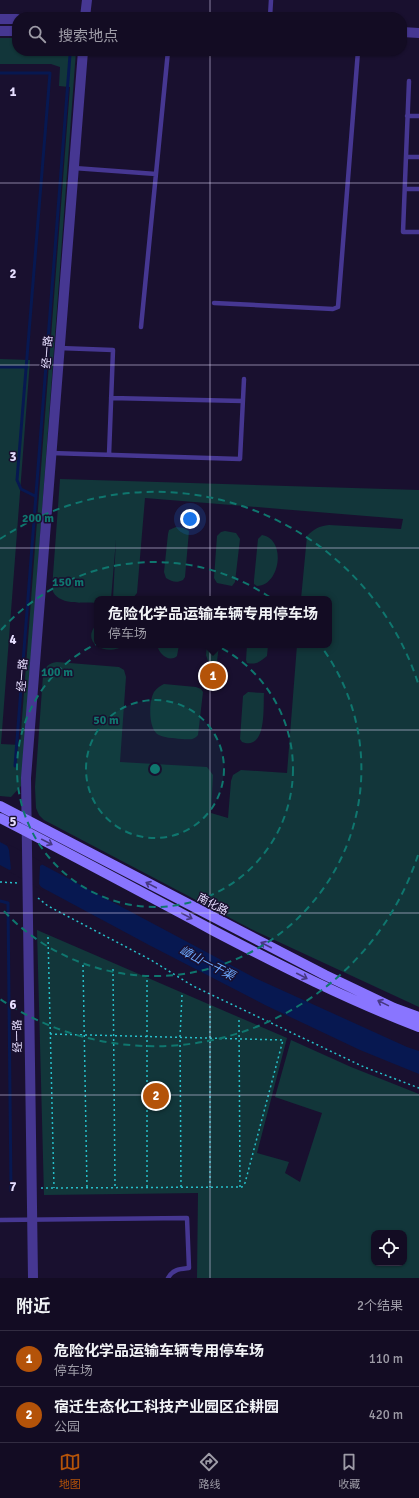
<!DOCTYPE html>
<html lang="zh">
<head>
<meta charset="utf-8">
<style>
  :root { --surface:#130c23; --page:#1c152b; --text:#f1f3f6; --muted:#9d9ba6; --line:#322c41; --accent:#b45309 }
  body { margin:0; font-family:Signika,"Noto Sans SC",sans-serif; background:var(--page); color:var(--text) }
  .controls { position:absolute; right:12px; bottom:12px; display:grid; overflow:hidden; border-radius:8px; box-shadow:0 1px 3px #0004 }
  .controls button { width:36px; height:36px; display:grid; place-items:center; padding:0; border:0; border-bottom:1px solid var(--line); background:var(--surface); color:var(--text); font:20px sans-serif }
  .you { position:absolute; left:190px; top:519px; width:14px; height:14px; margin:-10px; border:3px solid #fff; border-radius:50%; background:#1a73e8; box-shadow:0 0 0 6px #1a73e833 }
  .badge { display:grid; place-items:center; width:26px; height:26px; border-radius:50%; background:var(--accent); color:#fff; font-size:13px; font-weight:700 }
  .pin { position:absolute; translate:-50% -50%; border:2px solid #fff; box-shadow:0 1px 4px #0006 }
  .popup { position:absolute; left:94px; top:596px; width:238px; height:52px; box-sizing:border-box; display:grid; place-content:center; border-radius:8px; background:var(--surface); filter:drop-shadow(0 1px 3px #0005); font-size:13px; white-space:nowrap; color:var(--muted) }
  .popup b { font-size:15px; color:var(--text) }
  .popup::after { content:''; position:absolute; left:50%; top:100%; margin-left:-8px; border:8px solid transparent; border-top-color:var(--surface) }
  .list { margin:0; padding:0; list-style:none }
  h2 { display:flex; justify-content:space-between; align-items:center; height:52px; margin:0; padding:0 16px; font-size:17px }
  h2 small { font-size:13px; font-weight:400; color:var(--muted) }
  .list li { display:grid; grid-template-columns:26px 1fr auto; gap:12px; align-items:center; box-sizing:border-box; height:56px; padding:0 16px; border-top:1px solid var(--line) }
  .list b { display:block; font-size:15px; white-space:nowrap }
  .list p { margin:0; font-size:13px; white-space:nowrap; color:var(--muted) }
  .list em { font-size:13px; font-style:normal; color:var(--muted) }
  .icon { flex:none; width:22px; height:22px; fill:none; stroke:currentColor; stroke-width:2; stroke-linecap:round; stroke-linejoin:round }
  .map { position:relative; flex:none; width:419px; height:1278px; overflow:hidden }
  .search { position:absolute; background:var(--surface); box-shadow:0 1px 3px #0004; left:12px; right:12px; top:12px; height:44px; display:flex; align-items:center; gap:10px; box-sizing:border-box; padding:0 14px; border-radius:16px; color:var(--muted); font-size:15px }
  .sheet { height:164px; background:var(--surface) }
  nav { display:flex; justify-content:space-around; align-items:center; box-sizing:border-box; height:56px; border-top:1px solid var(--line); background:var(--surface); font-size:11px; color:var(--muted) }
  nav a { display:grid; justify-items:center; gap:2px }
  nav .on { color:var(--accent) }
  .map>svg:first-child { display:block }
</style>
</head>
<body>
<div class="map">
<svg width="419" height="1278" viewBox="0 0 419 1278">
  <rect width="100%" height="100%" fill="#19102f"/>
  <path fill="#12363a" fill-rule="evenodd" d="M0,38H17V51H76L23,769L21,786L11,797L0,796V359L30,360L1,744L20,745L70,87L59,86L60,67L51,64H0Z
    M60,479L419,490V1007L251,929L44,820L39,815L36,808L35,787L43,675C45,666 49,663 57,662L119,667L124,670L126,677L120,762L207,767L213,775L211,813L228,818L231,781L233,775L241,770L287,773L297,645H329V599H301L307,536C314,529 319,526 329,525L401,529L403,519L145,498L137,593L132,599H113L116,539L111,599H97V603C83,602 57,606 52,589Z
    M176,527L184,528L189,531L185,577L183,580C177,583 172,582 166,578L164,572L168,534L169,530Z
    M225,531L236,533L240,539L235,582L232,586L217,583L214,578L217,536L221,532Z
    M262,535C287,539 280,586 257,586L254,584V580L258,539Z
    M97,624V645H125C107,658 79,642 97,624Z
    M157,645H179L177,656C169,663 159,654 157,645Z
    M207,645H219L217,661H208L206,655Z
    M247,645H268L267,656C260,662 256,665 247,663L246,660Z
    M164,684L196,687L201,689L203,692L198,735C193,741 188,739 181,739C173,738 163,738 157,734C148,726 149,701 154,692C157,688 160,686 164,684Z
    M248,692L264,693C263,708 267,751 242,742L240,739L243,696Z
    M37,930L287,1038L257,1153L289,1162L285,1173L300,1182L322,1113L275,1097L291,1040L351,1067L419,1094V1278H197L198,1193L44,1195ZM374,1233H404V1263H374Z"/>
  <path fill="#071851" d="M0,842L255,978L407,1047L419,1051V1074L360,1050L265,1005L149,945L0,865Z"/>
  <path fill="#19102f" d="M6,843L44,863L40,866L39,884L44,891L8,871L11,869L9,850Z"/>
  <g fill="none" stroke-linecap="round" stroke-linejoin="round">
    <path stroke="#071851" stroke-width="3" d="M0,73H50L17,480L21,489L35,496
      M0,367H27
      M15,766L70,55
      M0,901L8,903L11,1191"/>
    <path stroke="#27c0ca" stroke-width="1.5" stroke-dasharray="2 3" stroke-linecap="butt" d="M0,882L18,883
      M38,898L48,906L151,960L193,986L364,1067L419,1088
      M48,937L54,1188
      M83,965L87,1188
      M113,969L115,1187
      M147,980V1188
      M210,1006V1187
      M239,1020L240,1187
      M181,1187L180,1037L182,995
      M41,1188L242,1187L245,1183L283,1040L50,1034"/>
    <path stroke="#463792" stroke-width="4.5" d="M270,17L271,0
      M409,81L403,232H419
      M407,116H419
      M406,157H419
      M74,168L156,174
      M405,189H419
      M214,303L333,309L338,307L358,51
      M141,327L168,51
      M59,348L113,350L109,455
      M111,398L243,401
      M51,453L240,459L244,379
      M0,1220L187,1218L189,1268C180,1269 173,1269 168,1278"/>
    <path stroke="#463792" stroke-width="10" d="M85,17L87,0
      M0,19H17
      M0,31H17
      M402,32L419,33
      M33,1278L26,778L83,51"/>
    <path stroke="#8975ff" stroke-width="10" d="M0,806L325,975L394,1008L419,1017
      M0,818C72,855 143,893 214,931C281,966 348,1000 419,1027"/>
  </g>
  <defs><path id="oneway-shaft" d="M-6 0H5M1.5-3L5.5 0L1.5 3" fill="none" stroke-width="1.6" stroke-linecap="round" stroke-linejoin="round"/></defs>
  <g stroke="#463882">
    <use href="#oneway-shaft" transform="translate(47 842) rotate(27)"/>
    <use href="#oneway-shaft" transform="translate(151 885) rotate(-152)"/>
    <use href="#oneway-shaft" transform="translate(187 916) rotate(28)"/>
    <use href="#oneway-shaft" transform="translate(266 945) rotate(-153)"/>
    <use href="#oneway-shaft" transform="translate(302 976) rotate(27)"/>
    <use href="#oneway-shaft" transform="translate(383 1003) rotate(-154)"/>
  </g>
  <path fill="none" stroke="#e6deff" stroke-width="1" stroke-opacity="0.55" d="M210,0V17M210,51V1278M0,183H419M0,365H419M0,548H419M0,730H419M0,913H419M0,1095H419"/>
  <circle cx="155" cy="769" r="69" fill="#0f766e" fill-opacity=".12"/>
  <g fill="none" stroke="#0f766e" stroke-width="2" stroke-dasharray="7 5">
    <circle cx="155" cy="769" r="69"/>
    <circle cx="155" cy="769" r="138"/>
    <path d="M1 630A207 207 0 1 1 1 908"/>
    <path d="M418 855A277 277 0 0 1 0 999M0 539A277 277 0 0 1 418 683"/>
  </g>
  <g text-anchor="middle" stroke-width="3" stroke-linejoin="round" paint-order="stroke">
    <g font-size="11" fill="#e6deff" stroke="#19102f">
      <text transform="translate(47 352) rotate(-86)" y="4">经一路</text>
      <text transform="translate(22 675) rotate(-86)" y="4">经一路</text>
      <text transform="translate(213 904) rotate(28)" y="4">南化路</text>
      <text transform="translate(17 1036) rotate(-91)" y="4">经一路</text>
    </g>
    <g font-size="12" font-style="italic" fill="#6ca9ff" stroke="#19102f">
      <text transform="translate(207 963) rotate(27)" y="4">嶂山一干渠</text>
    </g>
  </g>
  <g font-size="13" text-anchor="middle" font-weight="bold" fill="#e6deff" stroke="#19102f" stroke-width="3" stroke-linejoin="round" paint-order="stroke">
    <text x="13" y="96">1</text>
    <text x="13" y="278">2</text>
    <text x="13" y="461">3</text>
    <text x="13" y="644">4</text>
    <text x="13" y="826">5</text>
    <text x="13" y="1009">6</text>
    <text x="13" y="1191">7</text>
  </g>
  <circle cx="155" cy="769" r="6" fill="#0f766e" stroke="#19102f" stroke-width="2"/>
  <g font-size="12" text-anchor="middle" font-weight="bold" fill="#0f766e" stroke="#19102f" stroke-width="3" stroke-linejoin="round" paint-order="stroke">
    <text x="38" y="522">200 m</text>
    <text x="68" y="586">150 m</text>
    <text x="57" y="676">100 m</text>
    <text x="106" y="724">50 m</text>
  </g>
</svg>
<div class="controls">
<button><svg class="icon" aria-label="locate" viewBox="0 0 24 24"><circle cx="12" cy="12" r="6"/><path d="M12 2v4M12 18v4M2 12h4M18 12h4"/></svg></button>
</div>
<div class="you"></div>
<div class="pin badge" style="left:213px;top:676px">1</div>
<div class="popup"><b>危险化学品运输车辆专用停车场</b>停车场</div>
<div class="pin badge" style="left:156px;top:1096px">2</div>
<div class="search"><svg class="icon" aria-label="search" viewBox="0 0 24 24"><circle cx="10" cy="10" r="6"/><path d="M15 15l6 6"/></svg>搜索地点</div>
</div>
<section class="sheet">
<h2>附近<small>2个结果</small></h2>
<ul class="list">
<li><span class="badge">1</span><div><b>危险化学品运输车辆专用停车场</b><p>停车场</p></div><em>110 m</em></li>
<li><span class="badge">2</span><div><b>宿迁生态化工科技产业园区企耕园</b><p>公园</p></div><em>420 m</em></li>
</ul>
</section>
<nav>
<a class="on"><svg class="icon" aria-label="map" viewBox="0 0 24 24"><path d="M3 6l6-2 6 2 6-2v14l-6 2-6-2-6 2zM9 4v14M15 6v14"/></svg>地图</a>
<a><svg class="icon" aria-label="directions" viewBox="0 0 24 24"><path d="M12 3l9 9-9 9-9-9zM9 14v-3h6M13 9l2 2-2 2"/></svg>路线</a>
<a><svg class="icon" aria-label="saved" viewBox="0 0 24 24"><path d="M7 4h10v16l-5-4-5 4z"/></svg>收藏</a>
</nav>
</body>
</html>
